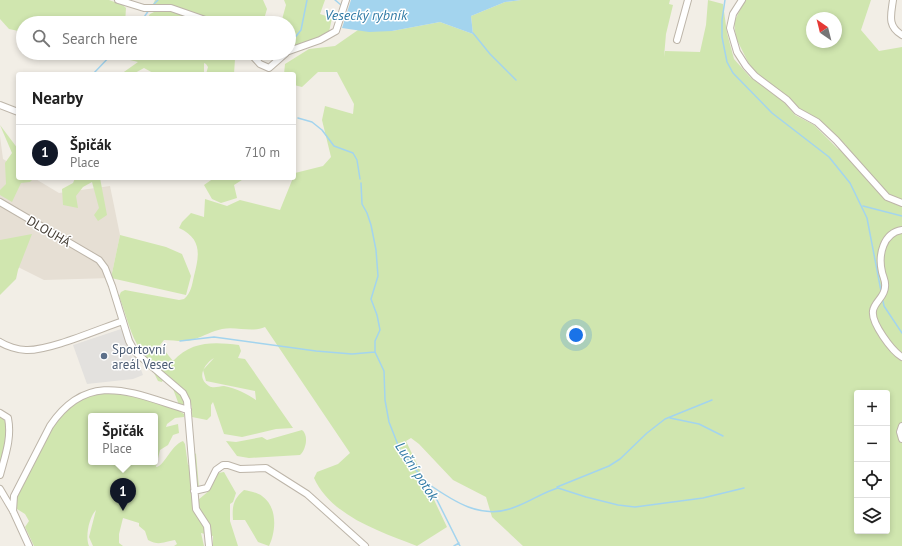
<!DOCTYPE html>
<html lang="en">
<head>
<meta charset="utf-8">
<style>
  :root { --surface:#fff; --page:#f6f6f6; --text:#222; --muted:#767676; --line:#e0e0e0; --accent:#111827 }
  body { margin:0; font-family:"PT Sans",sans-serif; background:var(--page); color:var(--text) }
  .controls { position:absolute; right:12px; bottom:12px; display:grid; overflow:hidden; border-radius:4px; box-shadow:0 2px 6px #0003 }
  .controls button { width:36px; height:36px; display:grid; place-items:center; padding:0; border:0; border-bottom:1px solid var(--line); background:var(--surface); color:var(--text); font:20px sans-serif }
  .compass { position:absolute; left:806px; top:12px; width:36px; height:36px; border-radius:50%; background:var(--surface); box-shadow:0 2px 6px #0003; rotate:325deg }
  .you { position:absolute; left:576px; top:335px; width:14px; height:14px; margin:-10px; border:3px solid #fff; border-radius:50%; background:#1a73e8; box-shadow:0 0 0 6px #1a73e833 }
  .badge { display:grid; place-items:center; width:26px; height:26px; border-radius:50%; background:var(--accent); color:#fff; font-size:13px; font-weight:700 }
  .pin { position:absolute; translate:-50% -33px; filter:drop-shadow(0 1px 2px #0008) }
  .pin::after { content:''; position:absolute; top:21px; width:14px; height:12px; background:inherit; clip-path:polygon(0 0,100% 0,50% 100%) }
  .popup { position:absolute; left:88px; top:413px; width:70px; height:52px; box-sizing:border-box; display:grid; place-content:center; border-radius:4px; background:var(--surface); filter:drop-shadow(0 1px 3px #0005); font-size:13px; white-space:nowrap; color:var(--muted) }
  .popup b { font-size:15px; color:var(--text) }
  .popup::after { content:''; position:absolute; left:50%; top:100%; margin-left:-8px; border:8px solid transparent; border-top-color:var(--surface) }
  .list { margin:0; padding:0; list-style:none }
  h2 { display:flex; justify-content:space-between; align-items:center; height:52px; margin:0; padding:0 16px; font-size:17px }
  h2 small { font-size:13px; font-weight:400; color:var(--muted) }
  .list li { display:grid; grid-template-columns:26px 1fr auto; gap:12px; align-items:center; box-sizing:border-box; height:56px; padding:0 16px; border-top:1px solid var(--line) }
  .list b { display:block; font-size:15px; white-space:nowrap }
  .list p { margin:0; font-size:13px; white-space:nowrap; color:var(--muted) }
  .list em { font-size:13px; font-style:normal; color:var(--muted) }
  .icon { flex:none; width:22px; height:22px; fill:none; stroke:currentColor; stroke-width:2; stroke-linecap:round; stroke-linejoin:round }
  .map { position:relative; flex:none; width:902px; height:546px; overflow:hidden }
  .search { position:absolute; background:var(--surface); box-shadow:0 2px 6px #0003; left:16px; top:16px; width:280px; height:44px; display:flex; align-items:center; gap:10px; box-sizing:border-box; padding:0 14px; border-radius:22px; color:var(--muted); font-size:15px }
  .panel { position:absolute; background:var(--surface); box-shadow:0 2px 6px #0003; left:16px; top:72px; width:280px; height:108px; border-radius:4px }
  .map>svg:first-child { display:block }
</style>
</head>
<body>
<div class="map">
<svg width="902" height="546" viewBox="0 0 902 546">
  <rect width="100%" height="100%" fill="#f2eee6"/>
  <path fill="#e6dfd4" d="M0,136L3,159L18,168V178H34L59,193L110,186L120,235L111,278L44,280L0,258Z"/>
  <path fill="#d0e6af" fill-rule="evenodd" d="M0,0H109L123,5L126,8L125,23H23V32L9,29L0,19Z
    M155,0H263L267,9L264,19C241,33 179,12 152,7Z
    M284,0H325L320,14L332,18L329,32L320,38L289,51V23H281L286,5Z
    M521,0H670L669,4L673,5L666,34L664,57L665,51L700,52L706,25L708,0L723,4L727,33L734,59L750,77L783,101L795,115L814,125L838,149L846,145L818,121L797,108L785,94L758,75L749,64L736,38L734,22L745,0H871L861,30L879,51L902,47V546H523L492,517L486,497L453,480L419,444L411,438L406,441L447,527L417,546C381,532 331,516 314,478L317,472L338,464L350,453L265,327C252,333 236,326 222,329C212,331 204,336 195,339C184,343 175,340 164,340L160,345L173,361C192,341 213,342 239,345L241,351L238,358L245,359L293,428L276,429L242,437L224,434L213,402L211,405V416L207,420L192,417C193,405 189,397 183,388L188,401L185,406L179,405L169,378L165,375L162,382L158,381L154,373L157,369L162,371C132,350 131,328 119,296L121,292L125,290L179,300L184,299C191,293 192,285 194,276C199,256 203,239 179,228L182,222L191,213L204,217L205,199L227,206L240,200L280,210L295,173L323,166L331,157L322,120L325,106L353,114L354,104L337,72H318L302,87L294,85V74H284L285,64L309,49L335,46L358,30L392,31L440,22L473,34L471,16L505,2ZM812,18H836V42H812ZM214,358L203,370L206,381L255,391L256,400C247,394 236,388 224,386C219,386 214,389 209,386C196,378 204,364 214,358ZM857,393H887V531H857Z
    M156,11L172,12L207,23H144L150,14Z
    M122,53H249L250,54L249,59H235L234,74H206L208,67L206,64L204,63V74H155L144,68L133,74H121L138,62L126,59Z
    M0,125L18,149V178H34L30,182L21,183L12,202L0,195V190L6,184L5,163L12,153Z
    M75,178H100L107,215L98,221L94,215L99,208L92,182L83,187L76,196L78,208L63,205L62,189L73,183Z
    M214,178H245L234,185L237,198L221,203L212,199L204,185Z
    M32,234L18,270L16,279L0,295V240Z
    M120,235L166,247L182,254L191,276L186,295L111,278Z
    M111,392C135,395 164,400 184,414V417L175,418L167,424L166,427L178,424L179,433L173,435L168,445L160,450L156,467C164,467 171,445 183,441L185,444L188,465L195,466L193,452L196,454L199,488L193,489L198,500L210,490L218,473L224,472L236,493L233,502L230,504V521L238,546H213V536L201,533L204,546H174L177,544L175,540C163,542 159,546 148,540L145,531L139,526V523L123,518L119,534V543L123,546H93L89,537L96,510C89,517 85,537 89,546H34L25,527L29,521L25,514L17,509L16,497L42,444L59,417L75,403L86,397ZM91,416H155V462H91Z
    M0,416C14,426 4,450 0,464Z
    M302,430C309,435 306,450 300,455L249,458L237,456L226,441L236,442L262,437L267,440Z
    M244,490C250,491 258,493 262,496C278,507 276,532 269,546L258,542L245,520H233C232,507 233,499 244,490Z"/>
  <path fill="#e3e1de" d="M121,329L132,357L136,356L143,375L133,379L87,384L73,345Z"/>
  <path fill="#a3d4ee" d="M351,0H521L505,2L471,16L473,34L440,22L392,31L369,32L342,28Z"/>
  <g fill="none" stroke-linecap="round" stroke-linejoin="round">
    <path stroke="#a3d4ee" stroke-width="1.5" d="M335,0L341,5
      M725,0L722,20V37L727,62L733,73L772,113L829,157L850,183L867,218L881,291
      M153,5L158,0
      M140,23L149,10
      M473,33L490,54L516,80
      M289,45L301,30L307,0
      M93,74L113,53
      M298,118L312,122L322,130L334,146L353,153L357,160L360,179
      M361,183L362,204L367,213L371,225L376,250L378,276L371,299L377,315L380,330L375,341V352L384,371L385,400L389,422L400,450L432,490L460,546
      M863,206L902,216
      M883,301L884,306L902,333
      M180,341L214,337L316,351L352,354L375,352
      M670,418L699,424L723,436
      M427,483C453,501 482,521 515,507C530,502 543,492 558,488L586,497L618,505L635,507L703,498L744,488
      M557,487L609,466L620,459L647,433L665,419L712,400
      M454,546L459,543"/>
    <defs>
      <path id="minor" d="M118,0L144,8H171L214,23
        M742,0L733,14L730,28L737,52L746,66L755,76L787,100L797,111L817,122L836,140L887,197L902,203
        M893,0C891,15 887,26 902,35
        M677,40L688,0
        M289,51L320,40L336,31L346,0
        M250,53L260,64L269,68L286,53
        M0,105L18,112
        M0,202L99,260L105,268L112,286L129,341L135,352L183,393L187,401L196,509L207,526L209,546
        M902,230C883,233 878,255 882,272C883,277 886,281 885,287C885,297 874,302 873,311C871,323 892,351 902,357
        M0,342C6,346 18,350 26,350C49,351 99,329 123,321
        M0,413L8,418C12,438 5,456 0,475
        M902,426L900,432L902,439
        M0,489L13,511L29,546
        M194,491L207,488L216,470L223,465H228L240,469L266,468L307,494L365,546
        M13,511L14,496L50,426C89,368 134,394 188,410"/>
    </defs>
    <use href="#minor" stroke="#bdb5a9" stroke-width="8"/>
    <use href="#minor" stroke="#fff" stroke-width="6"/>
  </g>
  <circle fill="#5c6f8a" stroke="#fff" stroke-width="1.5" cx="104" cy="356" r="4"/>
  <g text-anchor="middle" stroke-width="3" stroke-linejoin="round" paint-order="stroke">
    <g font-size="13" fill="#453e35" stroke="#fff">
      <text transform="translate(49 231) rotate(30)" y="5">DLOUHÁ</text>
    </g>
    <g font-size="13" fill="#4e5e75" stroke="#fff" text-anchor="start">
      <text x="112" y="354">Sportovní<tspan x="112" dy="15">areál Vesec</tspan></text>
    </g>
    <g font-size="14" font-style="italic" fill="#307aa5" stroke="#fff">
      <text x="366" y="20">Vesecký rybník</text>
      <text transform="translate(417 471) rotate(57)" y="5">Luční potok</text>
    </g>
  </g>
</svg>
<div class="controls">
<button>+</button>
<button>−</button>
<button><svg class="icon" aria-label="locate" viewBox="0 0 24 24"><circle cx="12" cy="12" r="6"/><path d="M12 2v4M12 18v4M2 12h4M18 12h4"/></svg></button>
<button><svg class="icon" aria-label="layers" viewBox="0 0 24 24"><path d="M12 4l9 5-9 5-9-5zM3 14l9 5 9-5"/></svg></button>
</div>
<svg class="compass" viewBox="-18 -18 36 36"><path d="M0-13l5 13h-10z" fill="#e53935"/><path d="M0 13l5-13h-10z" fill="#767676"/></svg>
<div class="you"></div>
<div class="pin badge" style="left:123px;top:511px">1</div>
<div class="popup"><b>Špičák</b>Place</div>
<div class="search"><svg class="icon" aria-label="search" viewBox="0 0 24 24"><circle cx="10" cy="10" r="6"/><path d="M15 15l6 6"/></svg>Search here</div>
<section class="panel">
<h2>Nearby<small></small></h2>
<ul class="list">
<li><span class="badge">1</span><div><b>Špičák</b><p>Place</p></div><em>710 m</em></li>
</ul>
</section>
</div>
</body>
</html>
